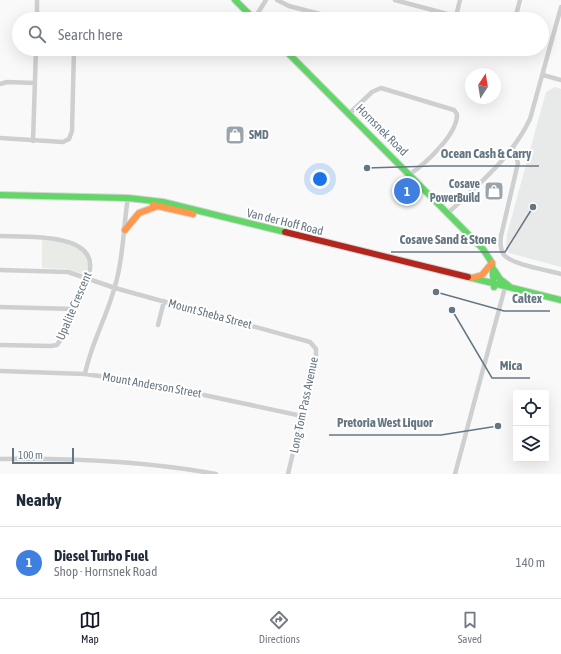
<!DOCTYPE html>
<html lang="en">
<head>
<meta charset="utf-8">
<style>
  :root { --surface:#fff; --page:#f2f2f3; --text:#1f2937; --muted:#747a83; --line:#e0e1e3; --accent:#111827 }
  body { margin:0; font-family:"Asap Condensed",sans-serif; background:var(--page); color:var(--text) }
  .controls { position:absolute; right:12px; bottom:12px; display:grid; overflow:hidden; border-radius:4px; box-shadow:0 4px 16px #0002 }
  .controls button { width:36px; height:36px; display:grid; place-items:center; padding:0; border:0; border-bottom:1px solid var(--line); background:var(--surface); color:var(--text); font:20px sans-serif }
  .compass { position:absolute; left:465px; top:68px; width:36px; height:36px; border-radius:50%; background:var(--surface); box-shadow:0 4px 16px #0002; rotate:12deg }
  .scale { position:absolute; left:12px; bottom:10px; width:62px; box-sizing:border-box; padding-left:4px; border:2px solid #657683; border-top:0; font-size:11px; line-height:14px; white-space:nowrap; color:#657683; -webkit-text-stroke:3px #fff; paint-order:stroke }
  .you { position:absolute; left:320px; top:179px; width:14px; height:14px; margin:-10px; border:3px solid #fff; border-radius:50%; background:#1a73e8; box-shadow:0 0 0 6px #1a73e833 }
  .badge { display:grid; place-items:center; width:26px; height:26px; border-radius:50%; background:var(--accent); color:#fff; font-size:13px; font-weight:700 }
  .pin { position:absolute; translate:-50% -50%; border:2px solid #fff; box-shadow:0 1px 4px #0006 }
  .list { margin:0; padding:0; list-style:none }
  h2 { display:flex; justify-content:space-between; align-items:center; height:52px; margin:0; padding:0 16px; font-size:17px }
  h2 small { font-size:13px; font-weight:400; color:var(--muted) }
  .list li { display:grid; grid-template-columns:26px 1fr auto; gap:12px; align-items:center; box-sizing:border-box; height:72px; padding:0 16px; border-top:1px solid var(--line) }
  .list b { display:block; font-size:15px; white-space:nowrap }
  .list p { margin:0; font-size:13px; white-space:nowrap; color:var(--muted) }
  .list em { font-size:13px; font-style:normal; color:var(--muted) }
  .icon { flex:none; width:22px; height:22px; fill:none; stroke:currentColor; stroke-width:2; stroke-linecap:round; stroke-linejoin:round }
  .map { position:relative; flex:none; width:561px; height:474px; overflow:hidden }
  .search { position:absolute; background:var(--surface); box-shadow:0 4px 16px #0002; left:12px; right:12px; top:12px; height:44px; display:flex; align-items:center; gap:10px; box-sizing:border-box; padding:0 14px; border-radius:22px; color:var(--muted); font-size:15px }
  .sheet { height:124px; background:var(--surface) }
  nav { display:flex; justify-content:space-around; align-items:center; box-sizing:border-box; height:56px; border-top:1px solid var(--line); background:var(--surface); font-size:11px; color:var(--muted) }
  nav a { display:grid; justify-items:center; gap:2px }
  nav .on { color:var(--accent) }
  .map>svg:first-child { display:block }
</style>
</head>
<body>
<div class="map">
<svg width="561" height="474" viewBox="0 0 561 474">
  <rect width="100%" height="100%" fill="#f9f9f9"/>
  <path fill="#e8e9e9" d="M555,87L561,89V267L509,253L506,248L507,234L546,92Z"/>
  <path fill="#e8ebe6" d="M42,239C59,239 72,245 85,253L88,262V271L83,274L66,269L42,268Z"/>
  <g fill="none" stroke-linecap="round" stroke-linejoin="round">
    <defs>
      <path id="fast" d="M235,0L254,19
        M284,49L483,249L492,263L494,287
        M0,195L128,198L163,202L285,232
        M494,270L500,279L509,286
        M468,277L561,300"/>
      <path id="slow" d="M153,205L193,214
        M125,230L139,213L158,206
        M472,278L482,275L492,263"/>
      <path id="jam" d="M285,232L468,277"/>
    </defs>
    <use href="#fast" stroke="#d5d6d7" stroke-width="8"/>
    <use href="#slow" stroke="#d5d6d7" stroke-width="8"/>
    <use href="#jam" stroke="#d5d6d7" stroke-width="8"/>
    <path stroke="#cecfd0" stroke-width="4.5" d="M277,0L289,6L335,18
      M395,0L466,19
      M37,14L68,15L74,19
      M456,16L460,0
      M37,19V0
      M254,19L266,0
      M515,19L520,0
      M543,75L561,80
      M0,84L7,82L35,83
      M350,113L372,92L381,88L454,110L457,114C458,134 425,164 410,174
      M0,138L63,142L69,139L72,131L74,49
      M33,141L36,49
      M513,148L518,163L501,236C500,243 500,249 504,255C513,265 547,270 561,274
      M448,213C478,185 512,157 530,119L561,7
      M0,236C23,237 95,232 90,269C88,285 69,322 61,339L57,345L51,346L0,345
      M0,270L68,272L115,288L310,342L316,349V356L288,474
      M0,307L74,309
      M158,325L164,301
      M0,371L85,374L143,382L302,416
      M85,374C91,343 107,317 115,286C124,257 123,227 128,198
      M0,459C73,458 144,461 216,474
      M455,474L504,291"/>
    <use href="#fast" stroke="#63d668" stroke-width="6"/>
    <use href="#slow" stroke="#ff974d" stroke-width="6"/>
    <use href="#jam" stroke="#b3261e" stroke-width="6"/>
  </g>
  <defs>
    <symbol id="shop-square" viewBox="-11 -11 22 22"><rect x="-9" y="-9" width="18" height="18" rx="4" fill="#99a4ac" stroke="#fff"/><path d="M-5-2.5h2.3a2.7 3.5 0 0 1 5.4 0H5L5.5 6h-11ZM-1.5-2.5h3a1.5 2.3 0 0 0-3 0Z" fill="#fff"/></symbol>
  </defs>
  <g fill-rule="evenodd">
    <use href="#shop-square" x="224" y="124" width="22" height="22"/>
    <use href="#shop-square" x="483" y="180" width="22" height="22"/>
  </g>
  <g text-anchor="middle" stroke-width="4" stroke-linejoin="round" paint-order="stroke">
    <g font-size="12" fill="#657683" stroke="#fff">
      <text transform="translate(382 130) rotate(45)" y="4">Hornsnek Road</text>
      <text transform="translate(285 222) rotate(14)" y="4">Van der Hoff Road</text>
      <text transform="translate(74 306) rotate(-67)" y="4">Upalite Crescent</text>
      <text transform="translate(210 314) rotate(15)" y="4">Mount Sheba Street</text>
      <text transform="translate(152 385) rotate(10)" y="4">Mount Anderson Street</text>
      <text transform="translate(304 405) rotate(-78)" y="4">Long Tom Pass Avenue</text>
    </g>
    <g font-size="12" font-weight="bold" fill="#657683" stroke="#fff" text-anchor="start">
      <text x="249" y="139">SMD</text>
      <text x="480" y="188" text-anchor="end">Cosave<tspan x="480" dy="14">PowerBuild</tspan></text>
    </g>
  </g>
  <path fill="none" stroke="#657683" stroke-width="1.5" d="M367 168L432 166H539M533 207L505 252H391M436 292L504 311H550M452 310L492 378H530M498 426L441 435H329"/>
  <g fill="#657683" stroke="#fff" stroke-width="1.5">
    <circle cx="367" cy="168" r="4"/>
    <circle cx="533" cy="207" r="4"/>
    <circle cx="436" cy="292" r="4"/>
    <circle cx="452" cy="310" r="4"/>
    <circle cx="498" cy="426" r="4"/>
  </g>
  <g font-size="13" text-anchor="middle" font-weight="bold" fill="#657683" stroke="#fff" stroke-width="4" stroke-linejoin="round" paint-order="stroke">
    <text x="486" y="158">Ocean Cash &amp; Carry</text>
    <text x="448" y="244">Cosave Sand &amp; Stone</text>
    <text x="527" y="303">Caltex</text>
    <text x="511" y="370">Mica</text>
    <text x="385" y="427">Pretoria West Liquor</text>
  </g>
</svg>
<div class="controls">
<button><svg class="icon" aria-label="locate" viewBox="0 0 24 24"><circle cx="12" cy="12" r="6"/><path d="M12 2v4M12 18v4M2 12h4M18 12h4"/></svg></button>
<button><svg class="icon" aria-label="layers" viewBox="0 0 24 24"><path d="M12 4l9 5-9 5-9-5zM3 14l9 5 9-5"/></svg></button>
</div>
<svg class="compass" viewBox="-18 -18 36 36"><path d="M0-13l5 13h-10z" fill="#e53935"/><path d="M0 13l5-13h-10z" fill="#747a83"/></svg>
<div class="scale">100 m</div>
<div class="you"></div>
<div class="pin badge" style="left:407px;top:191px;background:#3f7fe0">1</div>
<div class="search"><svg class="icon" aria-label="search" viewBox="0 0 24 24"><circle cx="10" cy="10" r="6"/><path d="M15 15l6 6"/></svg>Search here</div>
</div>
<section class="sheet">
<h2>Nearby<small></small></h2>
<ul class="list">
<li><span class="badge" style="background:#3f7fe0">1</span><div><b>Diesel Turbo Fuel</b><p>Shop · Hornsnek Road</p></div><em>140 m</em></li>
</ul>
</section>
<nav>
<a class="on"><svg class="icon" aria-label="map" viewBox="0 0 24 24"><path d="M3 6l6-2 6 2 6-2v14l-6 2-6-2-6 2zM9 4v14M15 6v14"/></svg>Map</a>
<a><svg class="icon" aria-label="directions" viewBox="0 0 24 24"><path d="M12 3l9 9-9 9-9-9zM9 14v-3h6M13 9l2 2-2 2"/></svg>Directions</a>
<a><svg class="icon" aria-label="saved" viewBox="0 0 24 24"><path d="M7 4h10v16l-5-4-5 4z"/></svg>Saved</a>
</nav>
</body>
</html>
